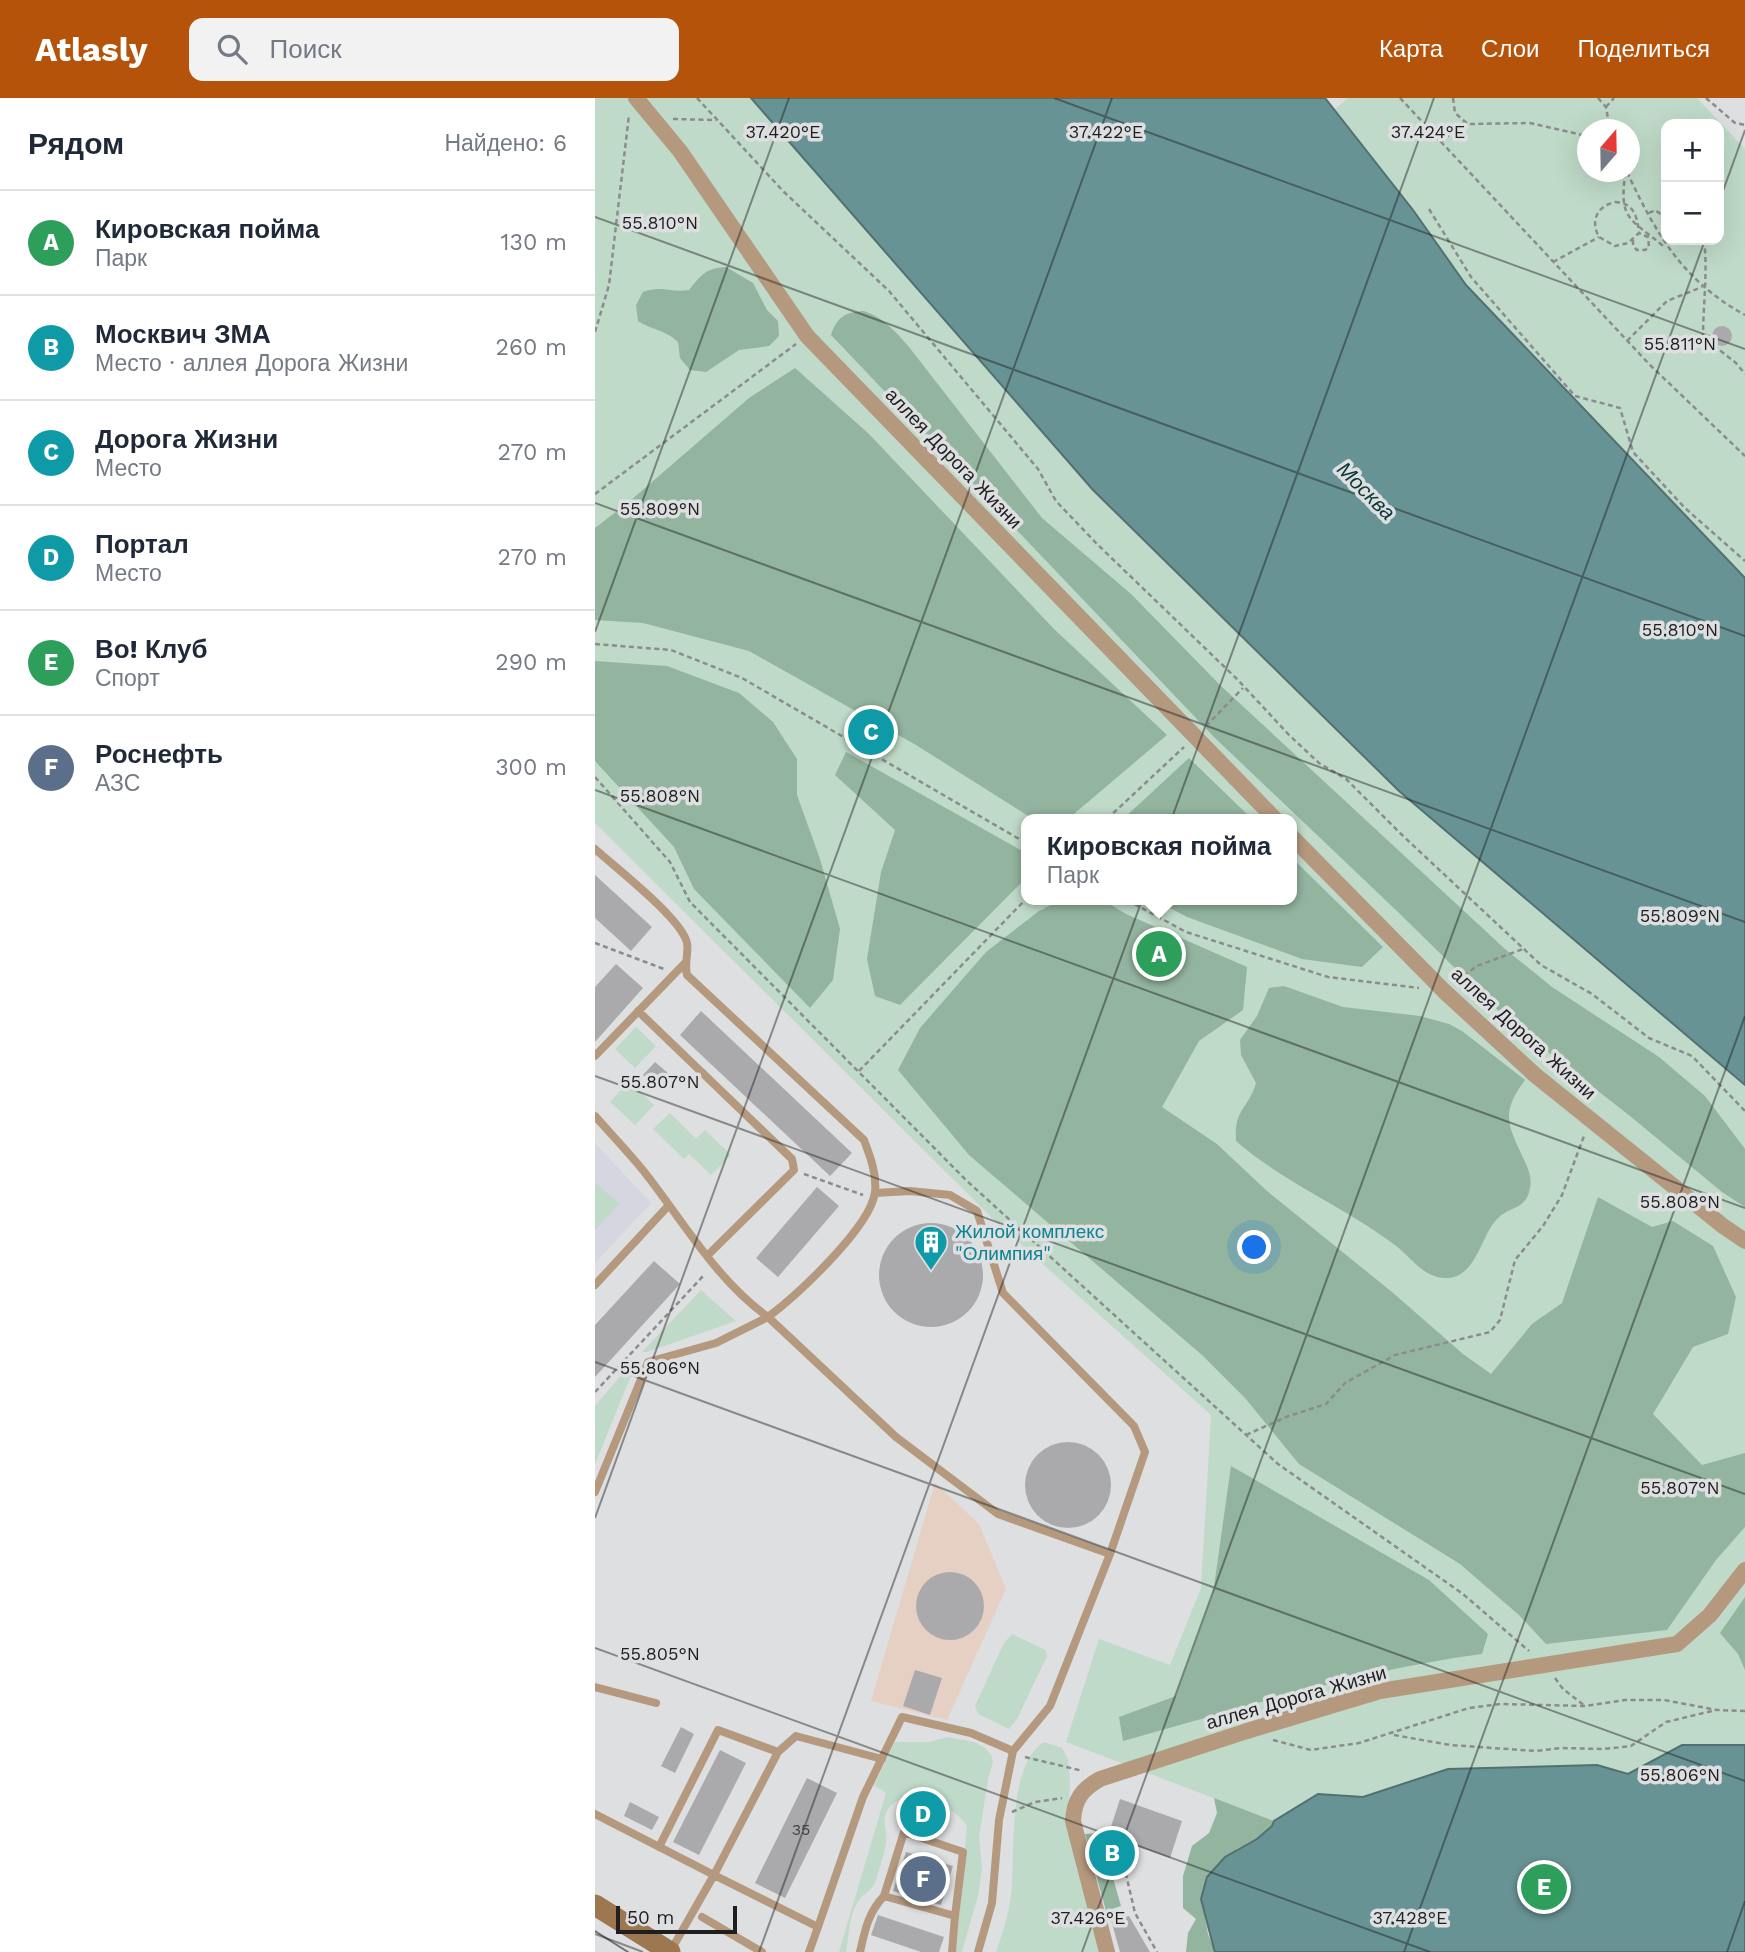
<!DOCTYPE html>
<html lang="ru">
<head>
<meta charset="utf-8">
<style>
  :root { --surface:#fff; --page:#f2f2f3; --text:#1f2937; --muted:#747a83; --line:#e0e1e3; --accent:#b45309 }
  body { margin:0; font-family:"Work Sans",sans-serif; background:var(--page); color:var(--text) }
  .controls { position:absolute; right:21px; top:21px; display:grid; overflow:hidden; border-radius:14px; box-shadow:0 7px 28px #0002 }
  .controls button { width:63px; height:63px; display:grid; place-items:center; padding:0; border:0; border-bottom:2px solid var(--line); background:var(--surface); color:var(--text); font:35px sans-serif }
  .compass { position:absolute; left:982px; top:21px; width:63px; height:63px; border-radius:50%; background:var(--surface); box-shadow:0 7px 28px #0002; rotate:20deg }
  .scale { position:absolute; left:21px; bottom:18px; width:121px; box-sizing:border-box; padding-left:7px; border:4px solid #1f1f20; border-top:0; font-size:19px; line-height:24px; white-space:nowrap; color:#1f1f20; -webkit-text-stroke:5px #dedfe1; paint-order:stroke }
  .you { position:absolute; left:660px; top:1150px; width:24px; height:24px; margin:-18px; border:5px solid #fff; border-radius:50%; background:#1a73e8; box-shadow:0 0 0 10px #1a73e833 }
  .badge { display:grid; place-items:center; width:46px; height:46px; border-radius:50%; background:var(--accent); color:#fff; font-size:23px; font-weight:700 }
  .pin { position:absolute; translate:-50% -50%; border:4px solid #fff; box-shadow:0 2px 7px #0006 }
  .popup { position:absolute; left:426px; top:716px; width:276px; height:91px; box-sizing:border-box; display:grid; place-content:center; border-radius:14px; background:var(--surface); filter:drop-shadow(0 2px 5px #0005); font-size:23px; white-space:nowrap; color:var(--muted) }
  .popup b { font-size:26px; color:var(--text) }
  .popup::after { content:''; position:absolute; left:50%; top:100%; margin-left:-14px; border:14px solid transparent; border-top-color:var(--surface) }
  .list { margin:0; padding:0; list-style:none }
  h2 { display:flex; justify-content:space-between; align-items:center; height:91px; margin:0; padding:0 28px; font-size:30px }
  h2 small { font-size:23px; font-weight:400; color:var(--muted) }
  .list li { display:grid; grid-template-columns:46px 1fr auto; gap:21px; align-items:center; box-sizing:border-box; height:105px; padding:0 28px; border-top:2px solid var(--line) }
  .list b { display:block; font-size:26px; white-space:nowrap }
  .list p { margin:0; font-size:23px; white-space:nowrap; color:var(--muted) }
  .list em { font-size:23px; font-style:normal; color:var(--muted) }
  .icon { flex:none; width:38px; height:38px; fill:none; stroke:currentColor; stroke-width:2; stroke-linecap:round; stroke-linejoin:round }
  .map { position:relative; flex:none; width:1150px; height:1854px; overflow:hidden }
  header { display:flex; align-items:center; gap:42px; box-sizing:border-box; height:98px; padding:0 35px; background:var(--accent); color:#fff }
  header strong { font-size:33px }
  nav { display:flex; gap:38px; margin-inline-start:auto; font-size:24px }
  .search { width:490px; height:63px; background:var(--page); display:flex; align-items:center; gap:18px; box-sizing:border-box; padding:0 24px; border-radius:14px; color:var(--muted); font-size:26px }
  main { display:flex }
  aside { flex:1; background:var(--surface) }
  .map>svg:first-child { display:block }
</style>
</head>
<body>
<header>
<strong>Atlasly</strong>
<div class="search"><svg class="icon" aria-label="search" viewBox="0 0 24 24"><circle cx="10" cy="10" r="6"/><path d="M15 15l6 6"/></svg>Поиск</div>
<nav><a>Карта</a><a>Слои</a><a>Поделиться</a></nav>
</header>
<main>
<aside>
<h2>Рядом<small>Найдено: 6</small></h2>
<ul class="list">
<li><span class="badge" style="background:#2e9e5b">A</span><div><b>Кировская пойма</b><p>Парк</p></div><em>130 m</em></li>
<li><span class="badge" style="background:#0f9aa8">B</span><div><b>Москвич ЗМА</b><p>Место · аллея Дорога Жизни</p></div><em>260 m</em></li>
<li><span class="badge" style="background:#0f9aa8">C</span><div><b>Дорога Жизни</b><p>Место</p></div><em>270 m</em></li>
<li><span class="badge" style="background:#0f9aa8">D</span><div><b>Портал</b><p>Место</p></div><em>270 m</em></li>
<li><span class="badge" style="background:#2e9e5b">E</span><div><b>Во! Клуб</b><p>Спорт</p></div><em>290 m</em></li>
<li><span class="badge" style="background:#5c6f8a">F</span><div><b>Роснефть</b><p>АЗС</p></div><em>300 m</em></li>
</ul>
</aside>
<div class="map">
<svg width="1150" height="1854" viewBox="0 0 1150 1854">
  <rect width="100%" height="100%" fill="#dedfe1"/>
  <path fill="#e6d0c4" d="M340,1385L384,1426L411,1491L352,1622L276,1603Z"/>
  <path fill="#d5d6e0" d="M0,1045L56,1105L0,1165Z"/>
  <path fill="#bfdac8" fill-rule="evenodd" d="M0,0H156L498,392L804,693L1150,987V1647H1087L1033,1676L1002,1667L853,1671L768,1699L723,1696L679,1723L471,1644L504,1541L575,1567L606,1490L616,1317L401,1124L0,725ZM431,721H697V802H431Z
    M753,0H1102L1150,51V480L871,187L818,112L739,12ZM1071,26H1124V142H1071ZM992,32H1034V74H992Z
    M41,929L61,948L40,970L20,951Z
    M34,983L59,1007L40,1027L15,1004Z
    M75,1015L101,1041L110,1032L136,1057L116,1077L94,1056L89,1061L58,1031Z
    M1,1085L24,1106L0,1132V1086Z
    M106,1192L141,1223L52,1254H47Z
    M38,1263H42L0,1366V1308Z
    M417,1536L451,1552L452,1558L422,1621L414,1631L383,1616L380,1608L409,1545Z
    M352,1639L379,1644L390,1650L396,1657L398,1664L393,1681L384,1739L387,1770L383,1798L367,1854H361L372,1728C360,1706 304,1684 291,1715C287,1724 292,1732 291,1741C291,1754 284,1770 281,1782C278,1793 270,1794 264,1802C254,1815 254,1839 251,1854H244L291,1695L279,1687L300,1644H335Z
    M449,1644L467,1650L473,1661L475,1682L473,1722L507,1854H401C407,1836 414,1816 416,1797C421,1758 411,1668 449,1644Z"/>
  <path fill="#93b49e" d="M131,169L158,185L172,212L183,223L184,238L174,248L144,252L111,274L95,272L85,260L83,244C69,231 59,233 43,223L41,207L48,194C67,187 74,195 94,192C106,177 111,170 131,169Z
    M269,213C289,220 300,233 314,249L447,420L536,496L626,588L910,851L957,889L1064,959L1110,998L1150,1051V1109L1127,1094L1035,1018L917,926L804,815L619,639L236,237C242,219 250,214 269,213Z
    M200,270L274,336L459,531L572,637L473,721H438L321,647L154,553L48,525L0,522V430L35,403L154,300Z
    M0,563L72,568L144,595L178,624L202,661V697L225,761L245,831L238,882L215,910L99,791L79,749L0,663Z
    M251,654L431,755V780L305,907L280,898L272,861L286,774L300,732L240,677Z
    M594,660L657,721H528Z
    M697,760L788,849L767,869L707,861L592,819L560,802H697Z
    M466,802H508L531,816L652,869L648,912L604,943L567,1009L622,1046L672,1093L797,1194L868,1256L896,1276L937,1226L967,1205L1003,1099L1057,1129L1078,1123L1118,1148L1141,1199L1133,1236L1098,1249L1058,1316L1107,1367L1150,1355V1429L1121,1462L1072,1532L951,1546L924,1517L865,1466L704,1366L650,1300L607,1257L374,1057L303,972L325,930L391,854L444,813Z
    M689,888L748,909L825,918L854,926L867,933L930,982C904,1017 914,1028 930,1064C934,1072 937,1081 935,1090C931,1113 914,1108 902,1121C886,1137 882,1178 853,1180C829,1181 817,1160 800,1147C750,1109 689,1085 641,1043C639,1010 653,1012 661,985L646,957L645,942L662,918L674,890Z
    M636,1368L834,1482L893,1536L887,1556C765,1572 647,1610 528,1643L524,1619L581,1598L618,1496Z
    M1150,1499V1572L1143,1556L1125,1535Z
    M619,1700L679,1723L677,1728L662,1741L642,1751L620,1770L609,1814L613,1836L620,1854H591L593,1835L601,1821L588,1810V1778L597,1748L614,1735L622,1715Z
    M505,1735L526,1808L511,1813L490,1736Z"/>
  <path fill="#689394" stroke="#527071" stroke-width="2" d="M156,0H730L818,112L871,187L1150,480V987L804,693L498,392Z
    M1087,1647H1150V1854H620L619,1851L606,1801L612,1779L630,1759L662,1741L677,1728L679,1723L723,1696L768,1699L853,1671L1002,1667L1033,1676Z"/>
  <path fill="#aaaaad" d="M1117 238a10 10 0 1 1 20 0a10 10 0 1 1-20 0Z
    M0,777L57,829L36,853L0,820Z
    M21,866L48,890L0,944V889Z
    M106,913L257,1055L235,1078L85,937Z
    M60,964L74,976L62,990L48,977Z
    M222,1089L244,1108L183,1179L161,1160Z
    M284 1177a52 52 0 1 1 104 0a52 52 0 1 1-104 0Z
    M59,1163L85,1186L0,1279V1227Z
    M430 1387a43 43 0 1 1 86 0a43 43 0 1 1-86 0Z
    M321 1508a34 34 0 1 1 68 0a34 34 0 1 1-68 0Z
    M320,1572L347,1580L335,1617L308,1608Z
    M86,1629L99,1636L80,1675L66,1668Z
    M125,1652L151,1665L104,1757L78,1744Z
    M212,1680L242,1695L190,1800L160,1785Z
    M525,1701L587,1723L575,1760L513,1738Z
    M322,1703L348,1711L342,1731L308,1721L312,1709L319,1711Z
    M35,1704L64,1719L57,1732L29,1718Z
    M311,1754L358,1768L346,1807L298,1793Z
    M283,1817L349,1839L344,1854H326L276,1837Z
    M534,1818L555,1854H525L516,1822Z"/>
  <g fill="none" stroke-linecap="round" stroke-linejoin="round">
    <path stroke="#8b8c8d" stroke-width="2.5" stroke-dasharray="5 3.5" stroke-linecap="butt" d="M102,0L189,94L294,193L443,371L461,403L502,446L642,581L694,637L724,665L751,681L806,736L946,867L997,896L1054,940L1097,958L1150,1013
      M805,0L1055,267L1150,358
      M858,0L860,15L873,26L935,25L992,38
      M1003,0L1011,9L1015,32
      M1111,0L1140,25L1150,27
      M1011,9L1019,0
      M78,21L121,22
      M846,44L869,24
      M1032,74C1061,136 1088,183 1150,217
      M1033,76L1030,78C1024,122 1036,121 1067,147L1070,145
      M1020,104C1039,105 1042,118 1044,135L1033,145L1020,148L1004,139C995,123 1002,108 1020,104Z
      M834,111L876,179L980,298L1025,310L1038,354L1090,410L1150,463
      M1054,115L1060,112L1071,120
      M1038,142V148L1042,152H1050L1054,149L1053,139L1044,135
      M1109,142C1113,174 1108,207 1108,239L1141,265L1150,276
      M958,164L1004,139
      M0,234L14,187L34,17
      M1032,243L1072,203L1107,189
      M0,396L201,246
      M0,546L76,552L147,580L431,745
      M611,628L648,590
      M0,679L75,764L95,804L372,1083L683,1366L868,1496L934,1553
      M512,721L589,649
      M532,802L591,834L733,879L824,890
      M0,845L69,871
      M862,883L882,868L928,851
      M264,973L431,801
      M209,1076L268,1097
      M0,1294L110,1176
      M651,1337L691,1319L731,1306L750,1285L800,1257L895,1234L905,1222L920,1162L948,1128L967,1097L989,1038
      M960,1580L968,1591L990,1608
      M799,1637L855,1647L941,1653L966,1650L1009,1651L1036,1648L1071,1624L1121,1612
      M678,1642L716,1652L764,1645L874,1610L905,1606L990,1608L1030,1602H1069L1122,1612L1150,1613
      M430,1659L488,1673
      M417,1714L440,1704L467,1700
      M523,1742L540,1815L562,1854"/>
    <path stroke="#b4997f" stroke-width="8" d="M0,751C21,770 87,821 92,845C94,854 89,865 92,877L269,1042C275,1058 282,1076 280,1094C276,1129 201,1198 173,1219L301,1339L403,1416L515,1456
      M43,913L197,1061L199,1072L112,1158
      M0,958L90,865
      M0,1018C16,1036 32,1053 47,1071C87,1121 120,1181 173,1219L121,1245L53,1264L0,1394
      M280,1095L315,1093L355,1097L382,1113L408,1195L539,1328L550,1354L515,1456L455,1608L418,1653L404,1722L397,1805L383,1854
      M0,1187L74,1107
      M0,1589L61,1605
      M183,1654L201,1638L287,1661
      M0,1716L119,1777L75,1854
      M64,1749L123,1632L183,1654L119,1777L223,1829L268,1699L307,1619L376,1635L418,1653
      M289,1798L309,1734L368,1754L360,1818
      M107,1819L167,1854
      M214,1854L223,1829
      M265,1854C270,1832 273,1815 289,1798L360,1818L357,1854"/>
    <path stroke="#b4997f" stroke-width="16" d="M41,0L85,53L212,238L680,721
      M697,739L849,893L940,977L1128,1128L1150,1143
      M512,1854L478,1723C479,1702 487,1691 505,1681L652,1633L785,1593L1082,1546L1115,1517L1150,1472"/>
    <path stroke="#9d774f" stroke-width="21" d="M0,1807L75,1854"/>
    <path stroke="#727374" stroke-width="2" d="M0,1833L33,1854"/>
  </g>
  <path fill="none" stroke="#1f1f20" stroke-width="2" stroke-opacity="0.45" d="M459,0L1150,251M1124,104L1150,32M0,119L1150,538M0,405L1150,824M0,534L194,0M0,692L1150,1110M0,978L1150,1396M0,1264L1150,1683M0,1420L517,0M0,1550L835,1854M0,1836L48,1854M164,1854L839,0M487,1854L1110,142M809,1854L1150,918M1132,1854L1150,1803"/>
  <defs>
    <symbol id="building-pin" viewBox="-11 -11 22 30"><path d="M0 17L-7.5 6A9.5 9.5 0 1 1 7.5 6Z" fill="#0f9aa8" stroke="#dedfe1"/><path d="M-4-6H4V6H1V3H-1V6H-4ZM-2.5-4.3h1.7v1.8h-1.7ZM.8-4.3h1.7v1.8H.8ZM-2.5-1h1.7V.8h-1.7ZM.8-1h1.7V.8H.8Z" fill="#fff"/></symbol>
  </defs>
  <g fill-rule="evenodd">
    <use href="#building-pin" x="317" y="1125" width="38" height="52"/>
  </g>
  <g text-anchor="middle" stroke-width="7" stroke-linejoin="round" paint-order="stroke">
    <g font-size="16" fill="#424243">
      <text x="206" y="1737">35</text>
    </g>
    <g font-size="19" fill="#1f1f20" stroke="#dedfe1">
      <text transform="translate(359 360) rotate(46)" y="7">аллея Дорога Жизни</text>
      <text transform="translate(929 935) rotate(42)" y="7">аллея Дорога Жизни</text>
      <text transform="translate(701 1599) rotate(-16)" y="7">аллея Дорога Жизни</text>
    </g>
    <g font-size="19" fill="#0d838f" stroke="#dedfe1" text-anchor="start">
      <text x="360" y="1140">Жилой комплекс<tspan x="360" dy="22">"Олимпия"</tspan></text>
    </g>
    <g font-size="21" font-style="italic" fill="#0a3738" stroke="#dedfe1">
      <text transform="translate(771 393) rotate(45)" y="7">Москва</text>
    </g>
  </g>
  <g font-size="18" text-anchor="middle" fill="#1f1f20" stroke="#dedfe1" stroke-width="7" stroke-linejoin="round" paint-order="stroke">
    <text x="188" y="40">37.420°E</text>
    <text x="833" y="40">37.424°E</text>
    <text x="511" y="40">37.422°E</text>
    <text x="65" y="131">55.810°N</text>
    <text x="1085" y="252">55.811°N</text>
    <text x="65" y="417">55.809°N</text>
    <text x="1085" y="538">55.810°N</text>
    <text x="65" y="704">55.808°N</text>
    <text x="1085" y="824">55.809°N</text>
    <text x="65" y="990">55.807°N</text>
    <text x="1085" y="1110">55.808°N</text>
    <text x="65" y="1276">55.806°N</text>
    <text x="1085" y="1396">55.807°N</text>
    <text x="65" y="1562">55.805°N</text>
    <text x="1085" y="1683">55.806°N</text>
    <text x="493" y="1826">37.426°E</text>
    <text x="815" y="1826">37.428°E</text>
  </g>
</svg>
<div class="controls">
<button>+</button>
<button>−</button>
</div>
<svg class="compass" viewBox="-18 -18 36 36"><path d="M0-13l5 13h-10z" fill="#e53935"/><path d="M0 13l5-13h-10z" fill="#747a83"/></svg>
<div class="scale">50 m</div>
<div class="you"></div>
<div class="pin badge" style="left:564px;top:856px;background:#2e9e5b">A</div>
<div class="popup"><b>Кировская пойма</b>Парк</div>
<div class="pin badge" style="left:517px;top:1755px;background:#0f9aa8">B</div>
<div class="pin badge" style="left:276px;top:634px;background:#0f9aa8">C</div>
<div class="pin badge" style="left:328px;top:1716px;background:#0f9aa8">D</div>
<div class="pin badge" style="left:949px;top:1789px;background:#2e9e5b">E</div>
<div class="pin badge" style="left:328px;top:1781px;background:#5c6f8a">F</div>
</div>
</main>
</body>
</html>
